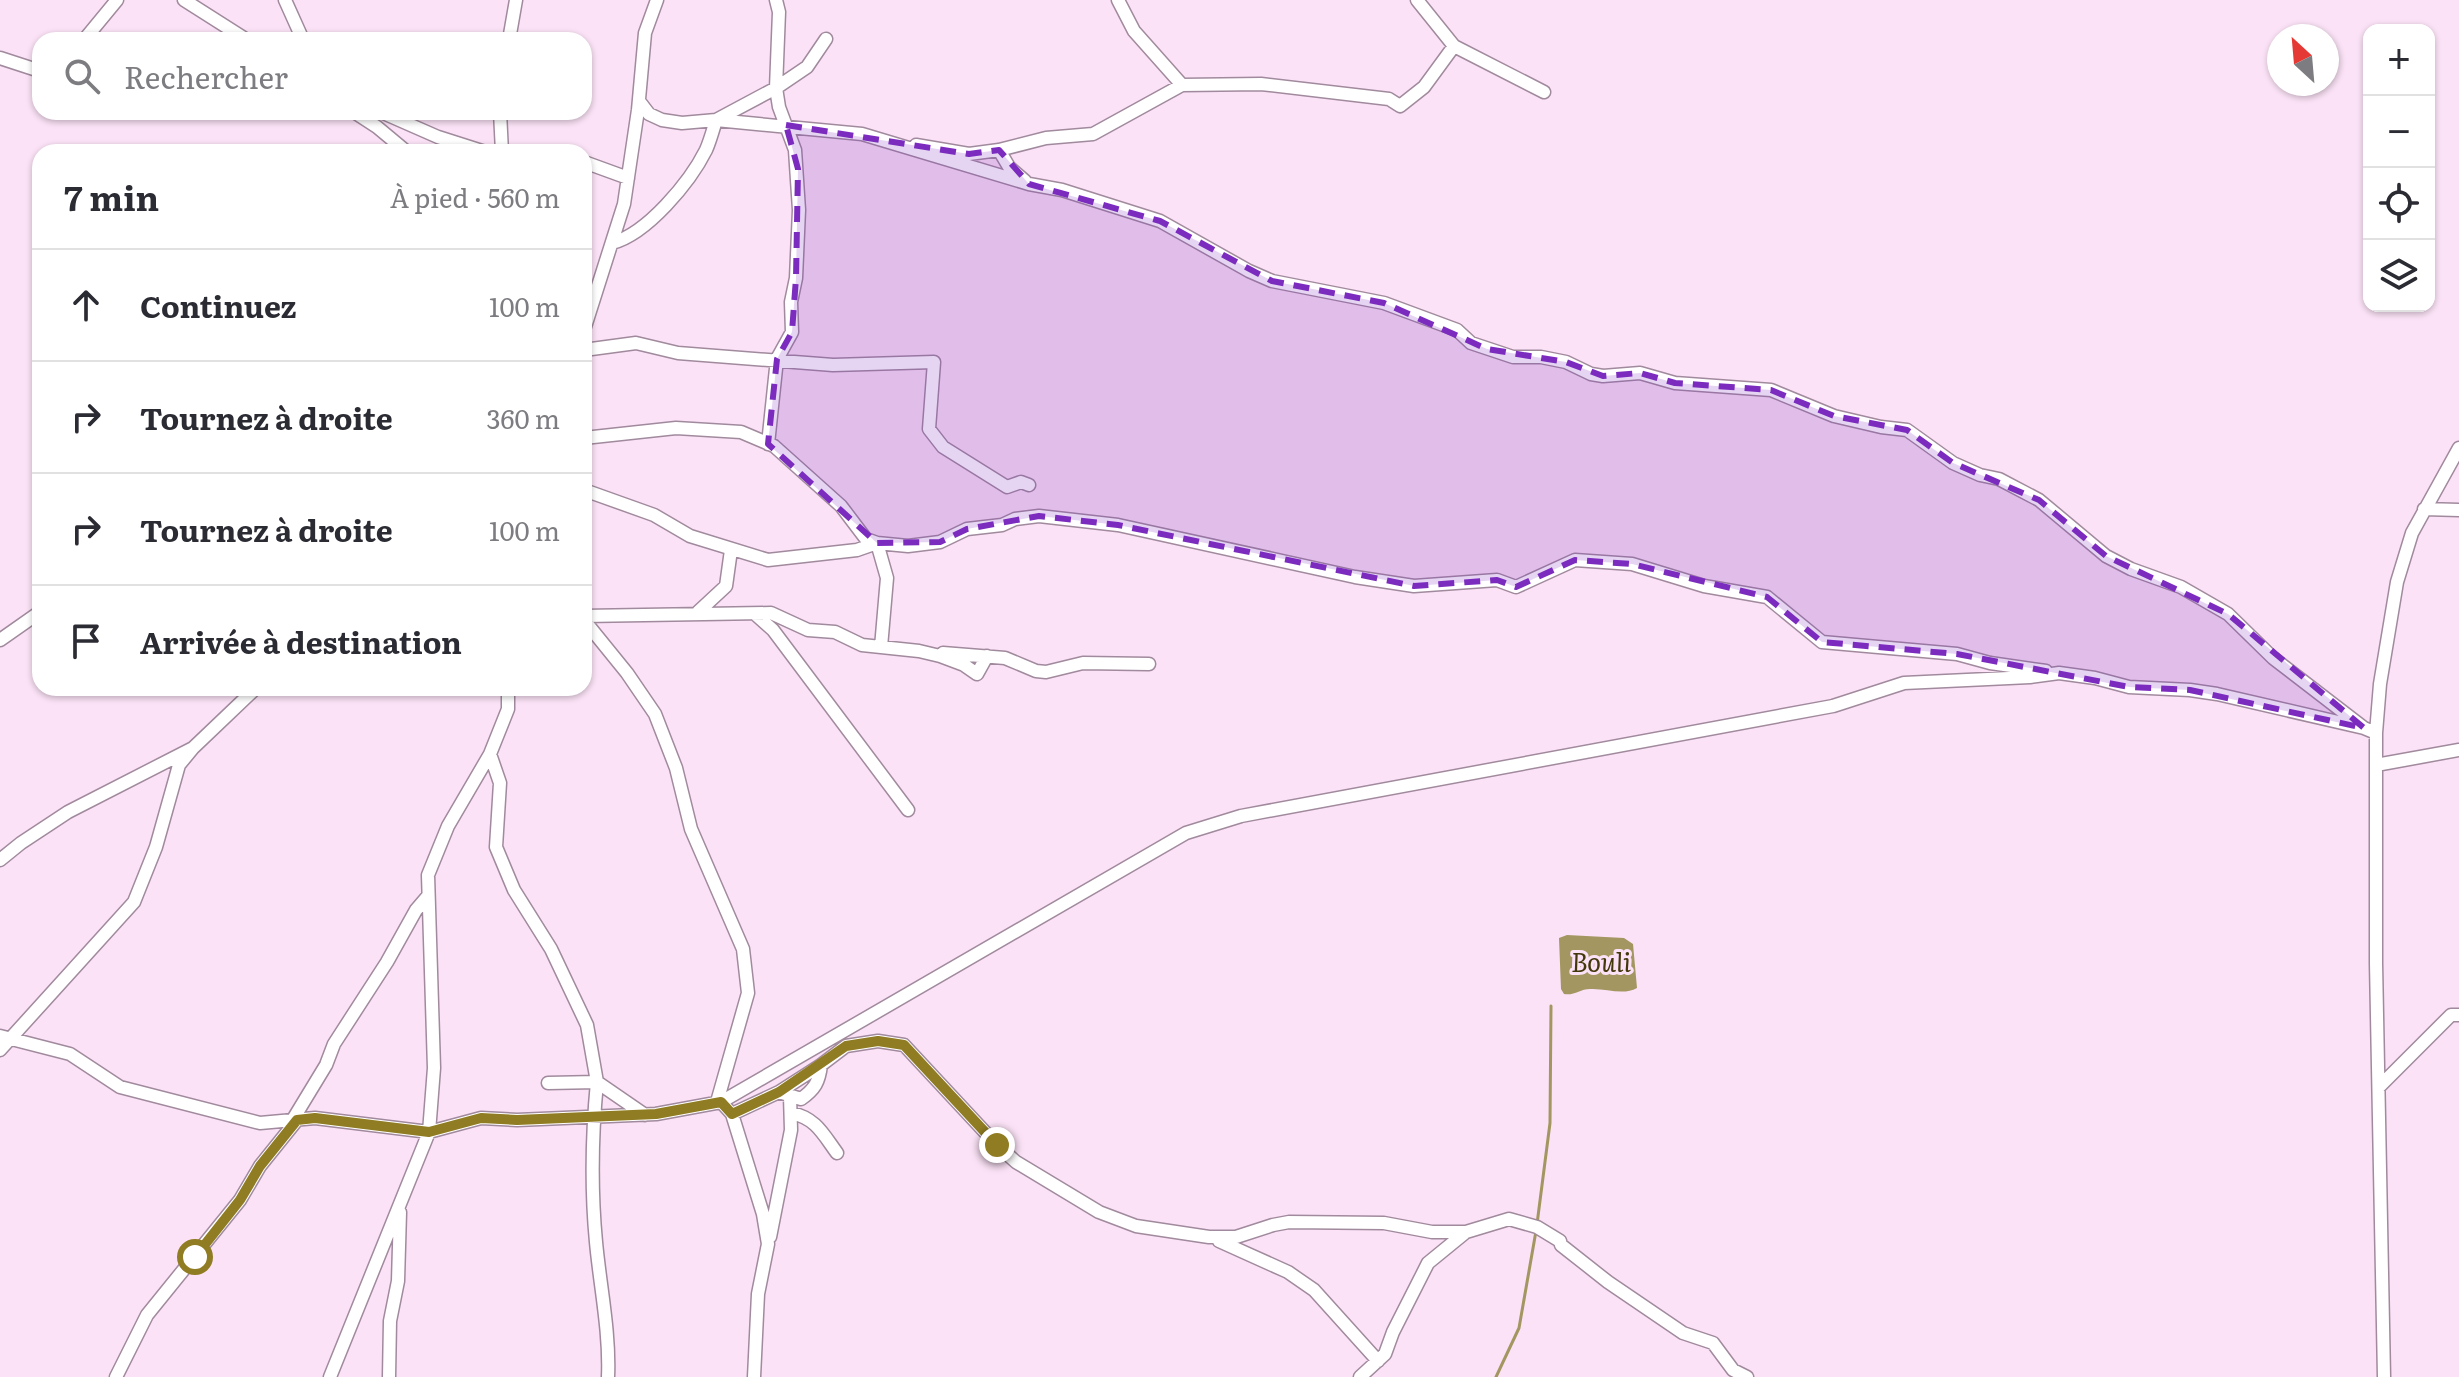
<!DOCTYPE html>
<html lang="fr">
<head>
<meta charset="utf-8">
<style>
  :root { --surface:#fff; --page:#f7f7f7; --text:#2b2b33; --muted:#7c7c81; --line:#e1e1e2 }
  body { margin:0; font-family:Literata,serif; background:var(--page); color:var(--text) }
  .controls { position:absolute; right:24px; top:24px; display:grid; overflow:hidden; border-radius:16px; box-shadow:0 2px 6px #0004 }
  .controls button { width:72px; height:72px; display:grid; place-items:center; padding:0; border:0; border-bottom:2px solid var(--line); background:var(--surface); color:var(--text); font:40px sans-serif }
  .compass { position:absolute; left:2267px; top:24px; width:72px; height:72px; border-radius:50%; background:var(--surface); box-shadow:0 2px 6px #0004; rotate:334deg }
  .stop { position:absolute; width:24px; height:24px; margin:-18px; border:6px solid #907c23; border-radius:50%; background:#fff }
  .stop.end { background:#907c23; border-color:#fff; box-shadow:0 2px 8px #0008 }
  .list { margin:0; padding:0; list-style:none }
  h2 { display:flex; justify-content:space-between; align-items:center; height:104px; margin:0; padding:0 32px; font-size:34px }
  h2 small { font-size:26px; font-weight:400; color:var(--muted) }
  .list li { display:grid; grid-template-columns:52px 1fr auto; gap:24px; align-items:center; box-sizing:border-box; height:112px; padding:0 32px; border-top:2px solid var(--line) }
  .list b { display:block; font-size:30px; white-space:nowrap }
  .list em { font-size:26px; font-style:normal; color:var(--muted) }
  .icon { flex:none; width:44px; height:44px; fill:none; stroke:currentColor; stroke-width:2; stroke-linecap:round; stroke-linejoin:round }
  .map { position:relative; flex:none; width:2459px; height:1377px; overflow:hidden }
  .search { position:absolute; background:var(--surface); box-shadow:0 2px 6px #0004; left:32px; top:32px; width:560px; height:88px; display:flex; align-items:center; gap:20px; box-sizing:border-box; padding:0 28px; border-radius:24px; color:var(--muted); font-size:30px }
  .panel { position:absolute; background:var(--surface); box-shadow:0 2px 6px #0004; left:32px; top:144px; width:560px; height:552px; border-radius:24px }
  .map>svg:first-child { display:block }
</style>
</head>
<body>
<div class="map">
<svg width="2459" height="1377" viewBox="0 0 2459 1377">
  <rect width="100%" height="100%" fill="#fbe2f6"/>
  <path fill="#a39661" d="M1567,935L1624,938L1633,944L1637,988C1623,996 1606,988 1590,989C1580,989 1574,996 1564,994L1561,989L1559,938Z"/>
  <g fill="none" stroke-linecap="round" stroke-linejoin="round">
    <path stroke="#a39661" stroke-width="3" d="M1537,1224L1550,1123L1551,1006
      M1496,1377L1519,1328L1536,1231"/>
    <defs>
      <path id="minor" d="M184,0L247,40
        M285,0L303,40
        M1118,0L1134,31L1182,85
        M1417,0L1454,46L1544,92
        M84,40L117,0
        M509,40L516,0
        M0,58L40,71
        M639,101L649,114L662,120L682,123L716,120L862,134L1029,184L1062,190L1160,221L1249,271L1272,281L1384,303L1457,330L1471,343L1513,357H1541L1566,362L1591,374L1603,376L1640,373L1675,383L1771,390L1834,416L1881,427L1907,430L1953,463L1980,475L1999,479L2039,500L2106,556L2131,569L2181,587L2228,614L2273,658L2364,728L2376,733
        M354,112L377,127L407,152
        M381,112L438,137L485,152
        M500,112L502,152
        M916,145L969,154L999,150L1046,138L1093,134L1182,85L1261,84L1389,99L1400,106L1424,87L1454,46
        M999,150L1009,167L1025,181
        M584,162L628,178
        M612,243C647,234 690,182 706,150C710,141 713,130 716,120L776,88L807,67L826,39
        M584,330L624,204L638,110L645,33L657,0
        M584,350L636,343L678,353L833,365L934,362L929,429L943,447L1007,487L1021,482L1029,485
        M584,438L676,428L741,432L774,446L841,506L866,539L877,543L908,546L940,542L967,529L1002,525L1015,519L1039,516L1118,525L1355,577L1414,586L1497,580L1516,587L1575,560L1632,564L1704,586L1767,597L1822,642L1957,654L1990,663L2046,671
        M768,444L777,359L792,332L791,302L796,278L799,210L795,150L779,107L776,88L779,12L776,0
        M584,490L654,515L690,536L768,560L857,550L877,543L887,578L881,647
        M2424,509L2459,510
        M698,612L726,586L731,550
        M755,614L773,630L908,810
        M584,616L771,613L808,630L835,632L862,645L919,651L940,656L964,665L977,674L987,656
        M584,620L627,673L655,714L676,768L691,829L743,949L748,993L717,1102
        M0,640L40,612
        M943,653L1005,658L1036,671L1046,672L1083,663L1149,664
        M490,754L500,783L496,847L514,890L551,949L587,1025L597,1082L548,1083
        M2376,765L2459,750
        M0,860L21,843L68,812L193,748L256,688
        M0,1036L70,1054L120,1087L260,1123L315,1118L429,1132L481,1118L517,1120L656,1114L721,1102L1186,833L1241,816L1833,706L1904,683L2030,677L2059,673L2095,678L2129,687L2190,690L2217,694L2364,728
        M0,1050L134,902L156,847L179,765L193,748
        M2379,1087L2451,1015H2459
        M779,1092L821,1065
        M721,1102L732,1114L779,1092L801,1099C815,1089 819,1082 821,1065L846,1046L878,1041L904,1045L997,1145L1016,1162L1099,1212L1136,1226L1209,1237H1236L1273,1225L1289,1222L1384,1223L1432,1232H1466L1509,1219L1537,1227L1560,1241L1561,1245L1608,1282L1683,1333L1713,1343L1733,1370L1747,1377
        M791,1113C816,1118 823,1134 837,1153
        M732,1114L763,1214L768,1244L758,1294L754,1377
        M292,1121L326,1065L334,1044L387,962L416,910L428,896
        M770,1237L791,1130L790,1096
        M1219,1241L1288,1272L1314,1290L1378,1361
        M116,1377L147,1315L240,1200L260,1166L297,1120
        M330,1377L429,1132L434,1068L428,875L448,826L490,754L508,709V688
        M389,1377L390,1321L398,1281L400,1212
        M608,1377C610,1332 600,1286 596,1242C591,1190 592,1134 597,1082L645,1115
        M1360,1377L1385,1354L1393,1332L1428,1263L1466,1232
        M2384,1377L2376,963V733L2380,684L2397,582L2412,533L2459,448"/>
    </defs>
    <use href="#minor" stroke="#a18a9d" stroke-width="15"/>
    <use href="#minor" stroke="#fff" stroke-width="12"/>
  </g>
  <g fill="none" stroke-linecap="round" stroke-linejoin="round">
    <path stroke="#907c23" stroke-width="10" d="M195,1257L240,1200L260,1166L297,1120L315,1118L429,1132L481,1118L517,1120L656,1114L721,1102L732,1114L779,1092L846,1046L878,1041L904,1045L997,1145"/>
  </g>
  <path fill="#7b2cbf" fill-opacity="0.2" stroke="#7b2cbf" stroke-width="6" stroke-dasharray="16 10" stroke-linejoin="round" d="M786,125L969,154L999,150L1029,184L1160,221L1272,281L1384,303L1487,349L1566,362L1603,376L1640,373L1675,383L1771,390L1834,416L1907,430L1953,463L2039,500L2106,556L2228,614L2364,728L2190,690L2129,687L1957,654L1822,642L1767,597L1632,564L1575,560L1516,587L1497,580L1414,586L1118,525L1039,516L967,529L940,542L877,543L768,444L777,359L792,332L796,278L798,169Z"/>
  <g text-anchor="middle" stroke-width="6" stroke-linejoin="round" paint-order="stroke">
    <g font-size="26" font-style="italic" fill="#42380b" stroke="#fbe2f6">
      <text x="1601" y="972">Bouli</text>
    </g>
  </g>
</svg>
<div class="controls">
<button>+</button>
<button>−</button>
<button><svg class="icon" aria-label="locate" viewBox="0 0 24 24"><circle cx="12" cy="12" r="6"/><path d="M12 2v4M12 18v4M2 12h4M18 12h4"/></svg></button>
<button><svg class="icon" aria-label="layers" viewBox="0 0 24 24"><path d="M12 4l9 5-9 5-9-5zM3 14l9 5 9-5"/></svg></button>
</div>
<svg class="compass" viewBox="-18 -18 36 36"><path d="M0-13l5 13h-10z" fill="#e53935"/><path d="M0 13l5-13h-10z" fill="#7c7c81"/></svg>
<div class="stop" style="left:195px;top:1257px"></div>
<div class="stop end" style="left:997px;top:1145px"></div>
<div class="search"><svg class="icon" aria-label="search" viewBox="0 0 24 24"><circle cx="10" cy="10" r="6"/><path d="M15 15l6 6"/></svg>Rechercher</div>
<section class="panel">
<h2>7 min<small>À pied · 560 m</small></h2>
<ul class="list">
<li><svg class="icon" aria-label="ahead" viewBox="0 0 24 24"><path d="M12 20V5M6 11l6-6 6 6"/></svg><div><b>Continuez</b></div><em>100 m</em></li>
<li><svg class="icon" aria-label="right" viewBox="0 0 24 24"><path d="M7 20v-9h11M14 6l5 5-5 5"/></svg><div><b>Tournez à droite</b></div><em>360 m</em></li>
<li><svg class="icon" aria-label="right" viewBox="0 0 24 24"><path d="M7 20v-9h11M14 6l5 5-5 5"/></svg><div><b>Tournez à droite</b></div><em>100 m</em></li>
<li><svg class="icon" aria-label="arrive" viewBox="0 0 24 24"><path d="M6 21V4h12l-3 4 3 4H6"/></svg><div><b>Arrivée à destination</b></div></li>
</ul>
</section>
</div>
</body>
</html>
